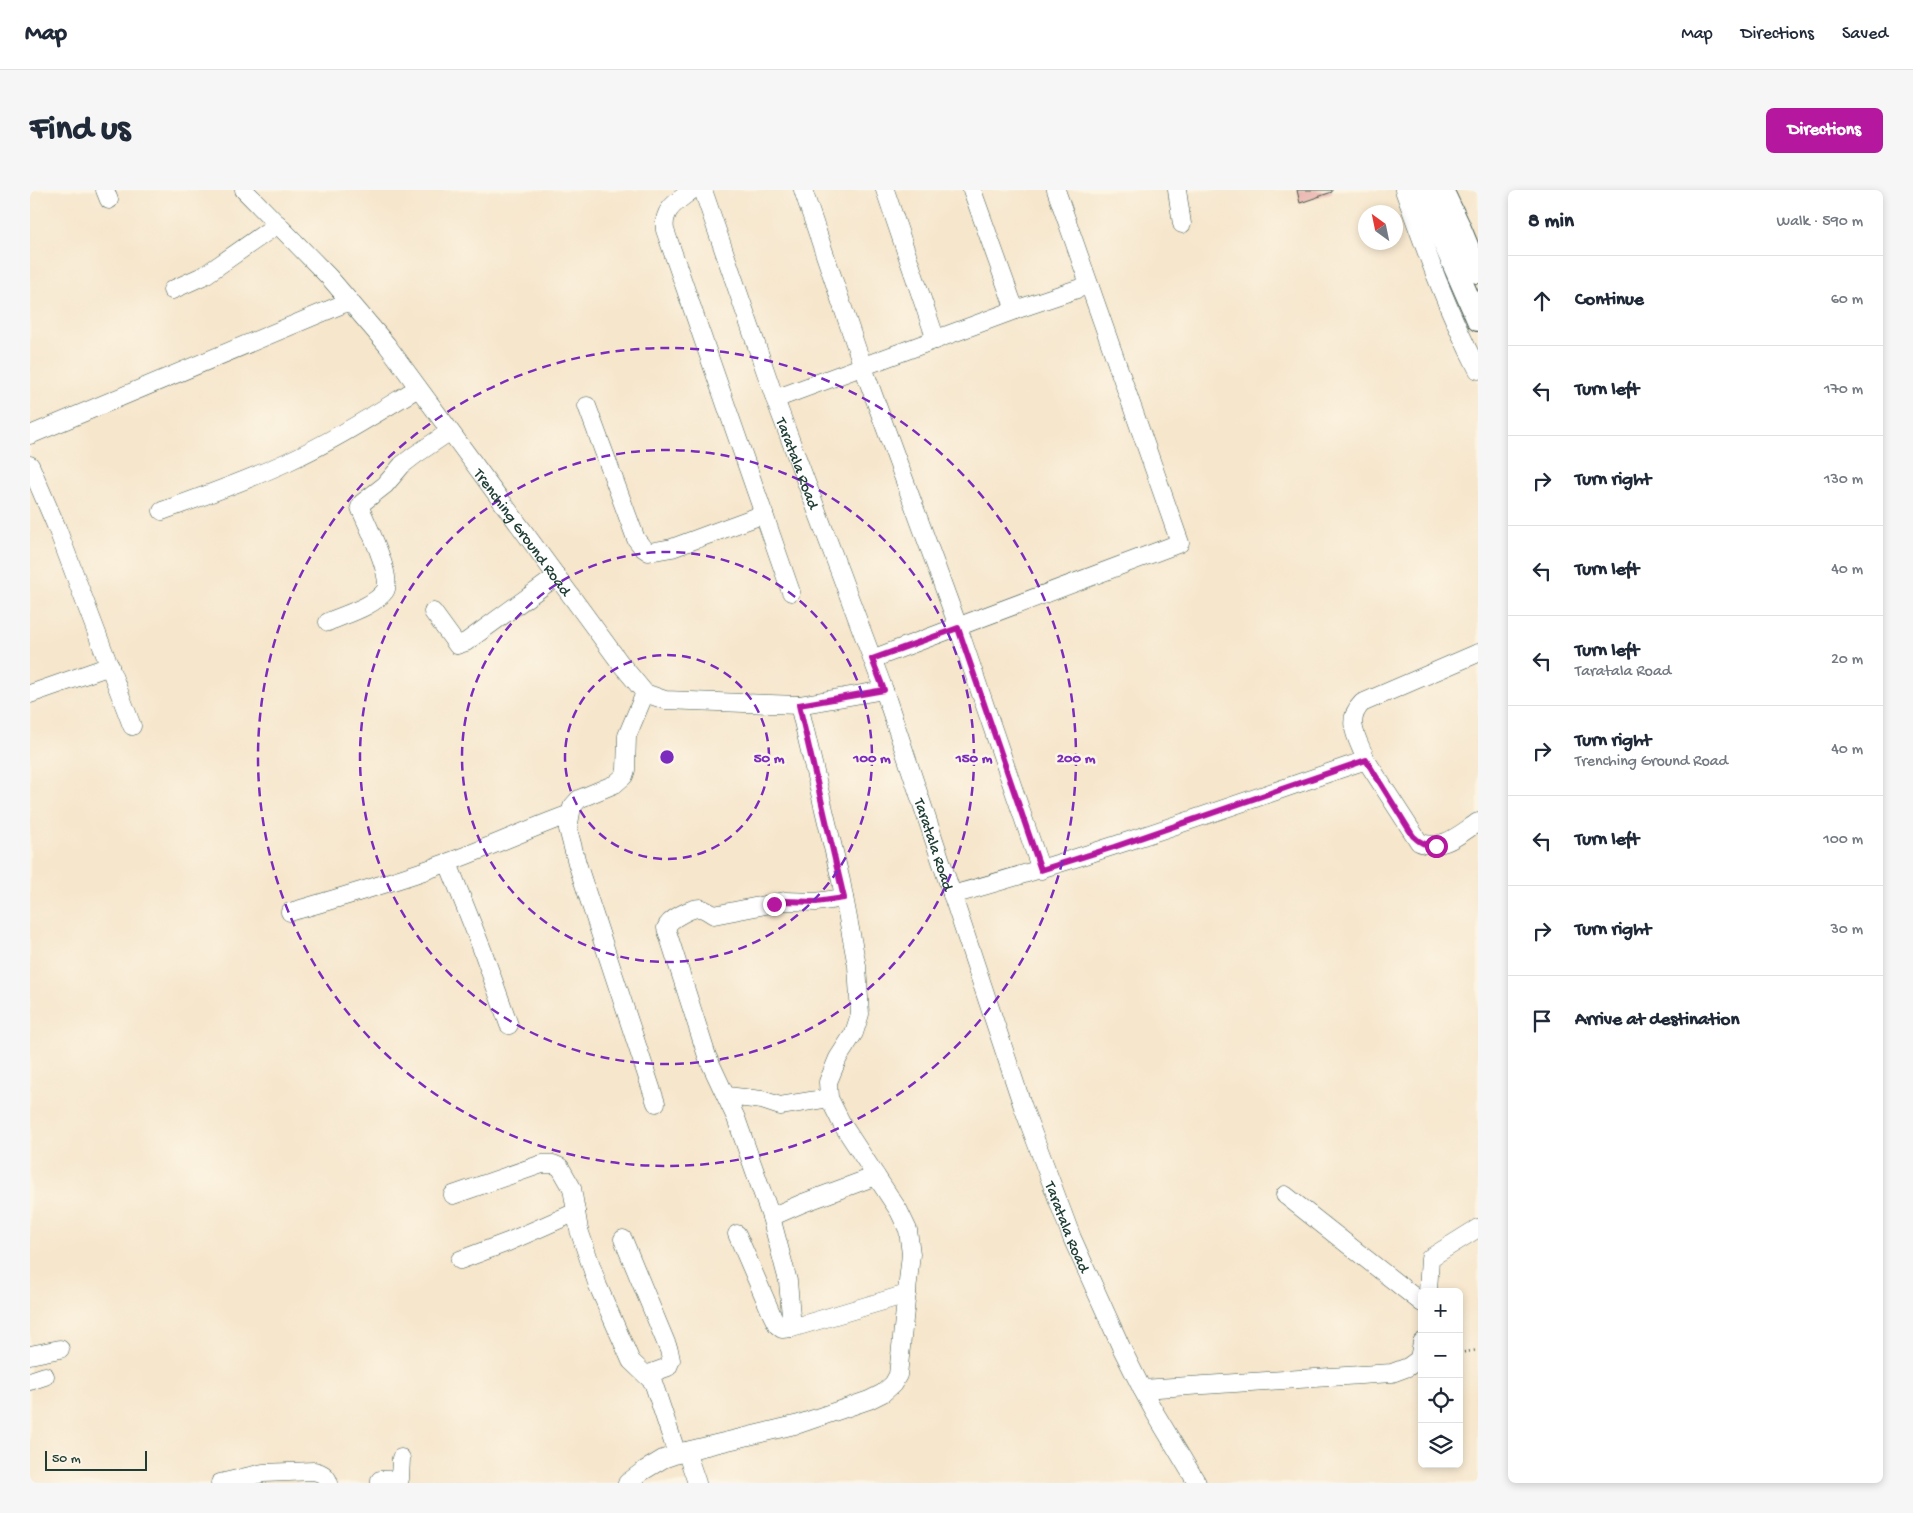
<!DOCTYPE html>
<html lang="en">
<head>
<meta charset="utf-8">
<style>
  :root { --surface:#fff; --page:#f6f6f7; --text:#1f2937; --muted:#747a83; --line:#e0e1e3; --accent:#b5179e }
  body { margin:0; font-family:"Gochi Hand",sans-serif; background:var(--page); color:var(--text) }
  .controls { position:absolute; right:15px; bottom:15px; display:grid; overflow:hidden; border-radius:8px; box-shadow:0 2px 8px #0003 }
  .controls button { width:45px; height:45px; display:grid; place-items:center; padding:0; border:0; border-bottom:1px solid var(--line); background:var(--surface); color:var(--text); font:25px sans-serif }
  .compass { position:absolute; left:1328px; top:15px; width:45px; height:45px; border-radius:50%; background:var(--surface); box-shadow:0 2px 8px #0003; rotate:327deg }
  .scale { position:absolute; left:15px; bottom:12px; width:102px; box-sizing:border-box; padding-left:5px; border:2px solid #1f3d34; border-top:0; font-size:14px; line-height:18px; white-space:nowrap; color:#1f3d34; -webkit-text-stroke:4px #fcf5e5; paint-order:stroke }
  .stop { position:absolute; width:15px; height:15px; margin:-11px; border:4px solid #b5179e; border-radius:50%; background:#fff }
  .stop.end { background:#b5179e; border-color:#fff; box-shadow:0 1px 5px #0008 }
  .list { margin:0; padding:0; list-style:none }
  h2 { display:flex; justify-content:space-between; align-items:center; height:65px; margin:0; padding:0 20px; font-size:21px }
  h2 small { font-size:16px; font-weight:400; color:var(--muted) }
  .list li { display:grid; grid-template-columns:32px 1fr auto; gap:15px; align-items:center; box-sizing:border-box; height:90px; padding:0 20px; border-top:1px solid var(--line) }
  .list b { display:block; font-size:19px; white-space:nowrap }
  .list p { margin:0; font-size:16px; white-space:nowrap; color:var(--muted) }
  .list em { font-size:16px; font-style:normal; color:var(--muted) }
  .icon { flex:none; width:28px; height:28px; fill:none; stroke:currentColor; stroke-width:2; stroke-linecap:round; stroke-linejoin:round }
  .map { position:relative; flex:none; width:1448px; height:1293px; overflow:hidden; border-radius:8px }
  header { display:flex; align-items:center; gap:30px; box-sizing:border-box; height:70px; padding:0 25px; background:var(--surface); border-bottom:1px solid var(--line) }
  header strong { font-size:24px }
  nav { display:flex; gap:28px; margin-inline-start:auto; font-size:18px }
  .intro { display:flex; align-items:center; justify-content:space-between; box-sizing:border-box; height:120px; padding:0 30px }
  h1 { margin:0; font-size:35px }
  .button { padding:12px 22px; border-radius:8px; background:var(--accent); color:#fff; font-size:18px; font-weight:700 }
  main { display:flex; gap:30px; padding:0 30px }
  aside { flex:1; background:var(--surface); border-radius:8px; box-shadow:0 2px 8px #0003 }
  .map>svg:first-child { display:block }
</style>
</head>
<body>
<header>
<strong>Map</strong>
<nav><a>Map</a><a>Directions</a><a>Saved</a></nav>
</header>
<div class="intro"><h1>Find us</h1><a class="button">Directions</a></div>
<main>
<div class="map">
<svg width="1448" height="1293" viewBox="0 0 1448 1293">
  <rect width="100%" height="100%" fill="#fcf5e5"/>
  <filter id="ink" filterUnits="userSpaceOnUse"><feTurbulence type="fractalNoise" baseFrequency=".02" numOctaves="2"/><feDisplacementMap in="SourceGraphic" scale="10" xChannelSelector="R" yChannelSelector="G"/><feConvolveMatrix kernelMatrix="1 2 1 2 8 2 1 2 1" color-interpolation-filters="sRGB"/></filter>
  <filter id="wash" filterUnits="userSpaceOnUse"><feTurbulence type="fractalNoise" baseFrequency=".0096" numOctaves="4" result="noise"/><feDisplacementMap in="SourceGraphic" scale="20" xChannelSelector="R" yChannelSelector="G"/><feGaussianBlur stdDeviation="1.12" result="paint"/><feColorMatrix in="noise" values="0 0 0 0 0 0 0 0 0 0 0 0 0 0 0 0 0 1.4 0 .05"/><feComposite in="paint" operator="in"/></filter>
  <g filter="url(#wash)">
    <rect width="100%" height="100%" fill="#f6e6cc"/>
    <g id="blocks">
      <path fill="#e7aaa6" d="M1267,0H1302V2L1270,13Z"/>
    </g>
  </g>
  <g filter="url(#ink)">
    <use href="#blocks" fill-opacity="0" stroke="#3f564b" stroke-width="1"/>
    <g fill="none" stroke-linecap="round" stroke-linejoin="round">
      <defs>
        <g id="minor">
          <path d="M75,0L79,10"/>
          <path id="s1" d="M214,0L299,87L357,155L591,474L615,503L635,510L769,515L854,500"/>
          <path d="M662,0C647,12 632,19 635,40L761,402"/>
          <path id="s2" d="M673,0L745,209L854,500L993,917L1042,1048L1092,1159L1112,1199L1125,1223L1167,1293"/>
          <path d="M773,0L833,177L925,428L1011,680"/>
          <path d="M855,0L906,150"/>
          <path d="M942,0L985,120"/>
          <path d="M1147,0L1152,34"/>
          <path d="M1374,0C1396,62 1418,122 1448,180"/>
          <path d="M142,100L175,85L248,34"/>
          <path d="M745,209L985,120L1059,95"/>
          <path d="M557,216L606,349L613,358L619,362L642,358L734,324"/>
          <path d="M0,245L320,111"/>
          <path d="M0,275L27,338L102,536"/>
          <path d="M132,321C174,306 216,291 257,272C303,251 345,224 388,198"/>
          <path d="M403,422L427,455L436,452L527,386"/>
          <path d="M298,432C316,424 343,417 355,401C364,389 337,334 331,320L330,317L332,313L355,295L372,275L385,265L419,242"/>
          <path d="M842,469L1150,353L1026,0"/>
          <path d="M615,503L597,546L596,580L594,586L585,594L549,609L542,617L538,639L547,673L626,913"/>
          <path d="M0,504L80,476"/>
          <path d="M1336,570C1328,549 1314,531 1332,513L1448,463"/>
          <path d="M418,673L452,759L479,835"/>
          <path d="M922,705C1062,666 1199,617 1336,570L1389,652C1411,662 1430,644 1448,632"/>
          <path d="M260,722C312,707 365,692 416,673C458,658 498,639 540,624"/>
          <path d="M697,906L732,910L750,916L799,908"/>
          <path d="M423,1005L512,974H523L530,977L542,998L549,1040L568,1096L601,1171L623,1192L647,1264"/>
          <path d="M1255,1005L1392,1113"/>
          <path d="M741,1027L773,1013L846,986"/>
          <path d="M707,1044L742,1125L747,1135L752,1139L762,1138L877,1104"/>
          <path d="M593,1049L639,1160L641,1170L638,1177L616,1185"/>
          <path d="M430,1070L478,1052L546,1022"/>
          <path d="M1398,1102L1400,1068L1448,1038"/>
          <path d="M762,1138L758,1091L741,1027L706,928L677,866L636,738C639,729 661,718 670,718C675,719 680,723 684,725L755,711L786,712L814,708"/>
          <path d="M0,1165L30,1159"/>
          <path d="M0,1191L15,1186"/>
          <path d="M1112,1199L1362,1183L1378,1177L1389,1169L1392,1152"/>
          <path d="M656,1261L667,1293"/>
          <path d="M190,1293L233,1283L284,1281C292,1283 296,1285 299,1293"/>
          <path d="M350,1293V1290L370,1289L371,1268"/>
          <path d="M597,1293L613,1281L633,1269L656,1261L769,1234L839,1210L853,1203L863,1194L868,1185L881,1064L878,1040L869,1021L812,934L799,908L798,892L808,868L824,843L830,824L827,776L811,691L769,515"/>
        </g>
        <path id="major" d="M1391,0L1448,130
          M1412,0L1429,36L1448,82"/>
      </defs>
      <use href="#minor" stroke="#3f564b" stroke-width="19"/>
      <use href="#major" stroke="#3f564b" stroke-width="24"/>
      <path stroke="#3f564b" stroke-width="2.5" stroke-dasharray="1 4" stroke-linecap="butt" d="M1429,1163L1448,1160"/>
      <use href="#minor" stroke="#fff" stroke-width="18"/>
      <use href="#major" stroke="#fff" stroke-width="22"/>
    </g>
  </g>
  <g fill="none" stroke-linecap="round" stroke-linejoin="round" filter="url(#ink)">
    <path stroke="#b5179e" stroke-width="6" d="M744,714L754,711L786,712L814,708L769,515L854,500L842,469L928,438L1011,680L1084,657L1336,570L1383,646C1390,653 1395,655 1406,656"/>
  </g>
  <g fill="none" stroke="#7b2cbf" stroke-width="2.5" stroke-dasharray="9 6">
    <circle cx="637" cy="567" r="102"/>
    <circle cx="637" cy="567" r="205"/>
    <circle cx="637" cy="567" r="307"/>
    <circle cx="637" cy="567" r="409"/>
  </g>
  <g text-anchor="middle" stroke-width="5" stroke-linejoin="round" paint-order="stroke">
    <g font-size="16" fill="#1f3d34" stroke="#fcf5e5">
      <text dy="6" stroke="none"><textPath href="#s2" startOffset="289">Taratala Road</textPath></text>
      <text dy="6" stroke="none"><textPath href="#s1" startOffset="442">Trenching Ground Road</textPath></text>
      <text dy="6" stroke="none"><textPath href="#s2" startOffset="694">Taratala Road</textPath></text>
      <text dy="6" stroke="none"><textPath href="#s2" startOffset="1099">Taratala Road</textPath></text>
    </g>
  </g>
  <circle cx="637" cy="567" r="8" fill="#7b2cbf" stroke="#fcf5e5" stroke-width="2.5"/>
  <g font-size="15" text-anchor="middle" font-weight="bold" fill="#7b2cbf" stroke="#fcf5e5" stroke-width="5" stroke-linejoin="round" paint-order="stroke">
    <text x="739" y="572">50 m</text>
    <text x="842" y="572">100 m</text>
    <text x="944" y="572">150 m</text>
    <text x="1046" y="572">200 m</text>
  </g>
</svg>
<div class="controls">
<button>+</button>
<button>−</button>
<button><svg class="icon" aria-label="locate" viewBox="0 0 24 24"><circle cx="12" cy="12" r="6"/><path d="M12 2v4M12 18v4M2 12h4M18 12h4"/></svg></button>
<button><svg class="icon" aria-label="layers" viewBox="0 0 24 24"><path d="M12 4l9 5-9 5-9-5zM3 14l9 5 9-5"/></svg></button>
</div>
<svg class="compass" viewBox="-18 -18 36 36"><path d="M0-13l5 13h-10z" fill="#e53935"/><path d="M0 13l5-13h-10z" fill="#747a83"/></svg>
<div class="scale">50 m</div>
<div class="stop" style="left:1406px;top:656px"></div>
<div class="stop end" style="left:744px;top:714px"></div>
</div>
<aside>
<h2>8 min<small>Walk · 590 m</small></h2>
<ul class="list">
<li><svg class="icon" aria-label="ahead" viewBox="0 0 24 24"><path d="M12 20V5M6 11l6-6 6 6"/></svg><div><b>Continue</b></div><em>60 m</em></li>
<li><svg class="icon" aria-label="left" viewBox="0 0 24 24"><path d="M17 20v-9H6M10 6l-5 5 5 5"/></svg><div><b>Turn left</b></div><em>170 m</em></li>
<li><svg class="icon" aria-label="right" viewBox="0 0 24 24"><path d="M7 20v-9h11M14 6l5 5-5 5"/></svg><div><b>Turn right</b></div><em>130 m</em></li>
<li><svg class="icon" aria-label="left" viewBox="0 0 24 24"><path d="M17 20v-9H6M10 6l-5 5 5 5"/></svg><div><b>Turn left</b></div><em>40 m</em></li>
<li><svg class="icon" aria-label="left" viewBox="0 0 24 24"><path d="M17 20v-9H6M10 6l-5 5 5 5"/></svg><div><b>Turn left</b><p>Taratala Road</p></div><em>20 m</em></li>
<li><svg class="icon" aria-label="right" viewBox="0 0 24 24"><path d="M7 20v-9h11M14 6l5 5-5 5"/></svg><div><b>Turn right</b><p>Trenching Ground Road</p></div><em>40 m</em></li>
<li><svg class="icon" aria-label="left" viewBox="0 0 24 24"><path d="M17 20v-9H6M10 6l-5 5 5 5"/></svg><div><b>Turn left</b></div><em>100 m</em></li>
<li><svg class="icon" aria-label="right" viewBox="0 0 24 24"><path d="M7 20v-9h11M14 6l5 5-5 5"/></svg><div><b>Turn right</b></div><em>30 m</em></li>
<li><svg class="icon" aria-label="arrive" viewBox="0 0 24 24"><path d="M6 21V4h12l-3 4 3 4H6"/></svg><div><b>Arrive at destination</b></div></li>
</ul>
</aside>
</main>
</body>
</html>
